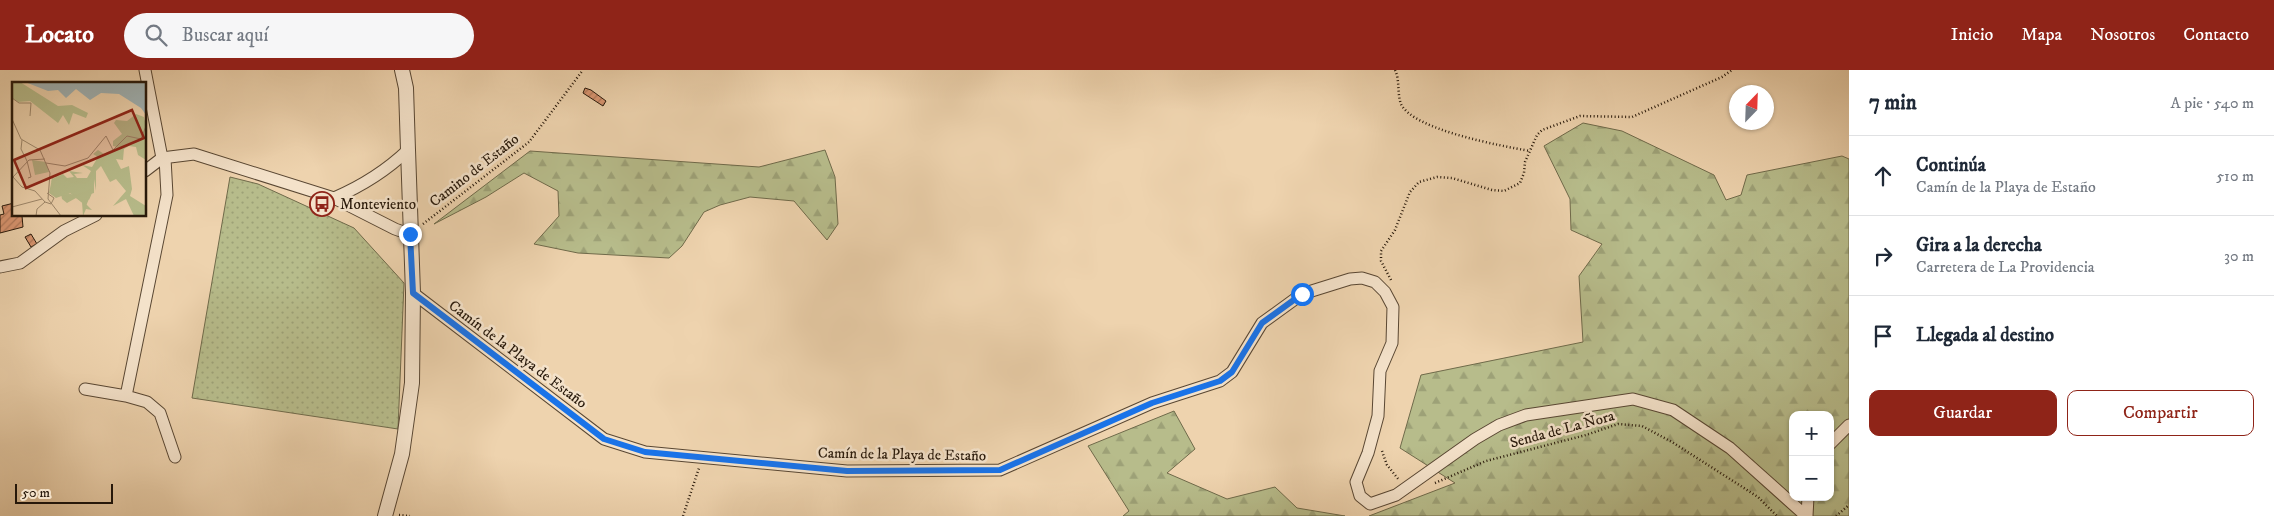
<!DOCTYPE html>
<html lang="es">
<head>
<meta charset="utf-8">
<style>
  :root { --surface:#fff; --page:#f6f6f7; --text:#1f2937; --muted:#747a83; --line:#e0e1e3; --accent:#8f2418 }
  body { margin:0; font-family:"IM FELL DW Pica",serif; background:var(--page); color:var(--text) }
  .controls { position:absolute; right:15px; bottom:15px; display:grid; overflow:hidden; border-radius:10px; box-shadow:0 1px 4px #0004 }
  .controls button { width:45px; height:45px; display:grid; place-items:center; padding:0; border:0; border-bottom:1px solid var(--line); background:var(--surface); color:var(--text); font:25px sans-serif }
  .compass { position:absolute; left:1729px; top:15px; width:45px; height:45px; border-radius:50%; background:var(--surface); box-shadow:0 1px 4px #0004; rotate:23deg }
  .scale { position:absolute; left:15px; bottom:12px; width:98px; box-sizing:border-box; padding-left:5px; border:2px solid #27180a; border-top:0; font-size:14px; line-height:18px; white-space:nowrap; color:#27180a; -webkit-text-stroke:4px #f4e2ca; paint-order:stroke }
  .stop { position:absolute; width:15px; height:15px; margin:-11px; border:4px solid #1a73e8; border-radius:50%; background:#fff }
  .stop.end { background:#1a73e8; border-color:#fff; box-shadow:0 1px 5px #0008 }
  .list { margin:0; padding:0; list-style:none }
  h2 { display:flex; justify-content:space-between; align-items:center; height:65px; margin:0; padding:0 20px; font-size:21px }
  h2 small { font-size:16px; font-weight:400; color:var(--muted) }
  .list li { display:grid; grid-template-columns:32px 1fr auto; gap:15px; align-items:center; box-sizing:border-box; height:80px; padding:0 20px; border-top:1px solid var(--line) }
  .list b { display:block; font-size:19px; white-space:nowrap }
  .list p { margin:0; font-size:16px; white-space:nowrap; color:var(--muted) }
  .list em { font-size:16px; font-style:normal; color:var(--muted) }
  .actions { display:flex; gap:10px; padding:15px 20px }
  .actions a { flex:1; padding:11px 0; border:1px solid var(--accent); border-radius:10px; text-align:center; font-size:18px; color:var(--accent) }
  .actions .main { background:var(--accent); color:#fff }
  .icon { flex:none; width:28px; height:28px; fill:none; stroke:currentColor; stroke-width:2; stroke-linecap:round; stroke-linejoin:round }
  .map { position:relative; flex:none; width:1849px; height:446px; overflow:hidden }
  header { display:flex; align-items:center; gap:30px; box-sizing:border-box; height:70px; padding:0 25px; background:var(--accent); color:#fff }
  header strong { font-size:24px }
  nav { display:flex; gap:28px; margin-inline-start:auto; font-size:18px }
  .search { width:350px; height:45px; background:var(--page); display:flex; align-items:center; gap:12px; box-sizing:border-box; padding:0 18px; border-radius:28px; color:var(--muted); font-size:19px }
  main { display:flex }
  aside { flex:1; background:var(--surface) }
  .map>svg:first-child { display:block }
</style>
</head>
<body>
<header>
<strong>Locato</strong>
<div class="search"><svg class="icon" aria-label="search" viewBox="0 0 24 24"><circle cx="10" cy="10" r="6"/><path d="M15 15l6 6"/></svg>Buscar aquí</div>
<nav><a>Inicio</a><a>Mapa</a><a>Nosotros</a><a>Contacto</a></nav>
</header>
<main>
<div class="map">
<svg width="1849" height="446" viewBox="0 0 1849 446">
  <defs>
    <pattern id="grass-dots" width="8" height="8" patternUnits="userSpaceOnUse" patternTransform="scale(1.25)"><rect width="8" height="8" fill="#b7bc8b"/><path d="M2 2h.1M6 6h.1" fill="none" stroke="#9da177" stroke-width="1.8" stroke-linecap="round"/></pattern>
    <pattern id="forest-firs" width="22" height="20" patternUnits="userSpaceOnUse" patternTransform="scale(1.25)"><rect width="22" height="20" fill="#b7bc8b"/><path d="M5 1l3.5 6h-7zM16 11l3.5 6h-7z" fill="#9da177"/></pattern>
    <pattern id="building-hatch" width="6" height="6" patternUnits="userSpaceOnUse" patternTransform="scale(1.25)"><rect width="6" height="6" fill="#da9671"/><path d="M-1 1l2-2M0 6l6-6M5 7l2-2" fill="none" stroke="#b1795b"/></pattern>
  </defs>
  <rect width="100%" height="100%" fill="#eed3ae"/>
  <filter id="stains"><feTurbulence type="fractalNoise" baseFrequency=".004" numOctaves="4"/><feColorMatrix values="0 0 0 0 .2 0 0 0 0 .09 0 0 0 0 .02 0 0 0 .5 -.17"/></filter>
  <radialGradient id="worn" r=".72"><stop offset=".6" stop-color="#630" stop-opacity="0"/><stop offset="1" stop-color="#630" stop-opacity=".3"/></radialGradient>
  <path fill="url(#grass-dots)" stroke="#6f6a4a" d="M230,107L258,114L354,158L404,213L398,359L192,328Z"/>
  <path fill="url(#forest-firs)" stroke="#6f6a4a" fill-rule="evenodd" d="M1583,53L1622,61L1714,105L1726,130L1741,125L1747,105L1842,86L1849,89V446H1369L1455,413L1400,378L1421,305L1583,272L1579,206L1602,174L1571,160L1570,129L1544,76ZM1793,345H1830V427H1793Z
    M825,80L835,107L838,154L827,170L794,131L750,127L720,135L704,142L682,176L669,188L578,183L534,174L559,146L558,121L524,103L486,127L434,154L530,81L759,97Z
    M1174,341L1195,379L1167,403L1227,429L1275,417L1297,438L1345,446H1123L1129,441L1088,376Z"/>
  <path fill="url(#building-hatch)" stroke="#27180a" d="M585,18L591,20L606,31L603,36L583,23Z
    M14,133V145L22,146L23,157L0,163V145L4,144L2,136Z
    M31,164L37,174L31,177L25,167Z"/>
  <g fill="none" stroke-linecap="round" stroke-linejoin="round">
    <defs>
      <path id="minor" d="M145,0L162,88
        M145,101L162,88L194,84L334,128L395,159L409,164
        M334,128C362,116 386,101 408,80
        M0,197L20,193L64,161L96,145
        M413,223L604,369L645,382L847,401L1000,400L1152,333L1220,311L1232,302L1262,253L1302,224L1350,209L1362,208L1375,212L1385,222L1393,237L1392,273L1380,301L1378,346L1368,383L1356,412L1360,426L1370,434L1396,425L1475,369L1499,355L1526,345L1633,329L1673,340L1730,378L1806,446
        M85,319L126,326L167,125L165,88
        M126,326L147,332L160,343L175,387
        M1830,374L1849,355
        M1807,446L1808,427"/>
      <path id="tertiary" d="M385,446L402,384L412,313L413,223L408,80L406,18L402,0"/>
    </defs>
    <use href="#minor" stroke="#594733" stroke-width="13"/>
    <use href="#tertiary" stroke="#594733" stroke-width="16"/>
    <path stroke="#27180a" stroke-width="2.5" stroke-dasharray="1 2.5" stroke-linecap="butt" d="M1395,0C1400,10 1397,24 1401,34C1413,60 1502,76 1530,81
      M423,154L529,72L583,0
      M1391,210L1381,191V181L1395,160L1410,122L1419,112L1437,107L1452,108L1492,120L1504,121L1520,113L1524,103L1525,92L1537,65L1542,60L1580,46L1632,47L1722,7L1732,0
      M1382,381L1387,395L1399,410
      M1435,413L1486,391L1586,365L1618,354L1642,356L1672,372L1758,427L1777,446
      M399,445L410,446
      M683,446L699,398
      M1836,446L1849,435"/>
    <use href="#minor" stroke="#f4e2ca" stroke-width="11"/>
    <use href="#tertiary" stroke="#f4e2ca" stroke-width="14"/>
  </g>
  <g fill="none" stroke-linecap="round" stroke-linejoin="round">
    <path stroke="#1a73e8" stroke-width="6" d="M410,164L413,223L604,369L645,382L847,401L1000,400L1152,333L1220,311L1232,302L1262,253L1302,224"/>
  </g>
  <defs>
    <symbol id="bus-ring" viewBox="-11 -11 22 22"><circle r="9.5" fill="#f4e2ca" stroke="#8f2418" stroke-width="1.5"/><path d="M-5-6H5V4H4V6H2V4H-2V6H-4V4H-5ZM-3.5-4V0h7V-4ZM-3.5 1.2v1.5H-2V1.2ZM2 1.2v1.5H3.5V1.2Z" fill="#8f2418"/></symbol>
  </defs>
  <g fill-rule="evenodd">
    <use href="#bus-ring" x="308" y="120" width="28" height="28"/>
  </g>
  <g text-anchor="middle" stroke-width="5" stroke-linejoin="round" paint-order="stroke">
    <g font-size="15" fill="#27180a" stroke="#f4e2ca">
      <text transform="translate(474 100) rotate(-38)" y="5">Camino de Estaño</text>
      <text transform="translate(518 284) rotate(37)" y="5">Camín de la Playa de Estaño</text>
      <text transform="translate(1562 359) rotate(-15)" y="5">Senda de La Ñora</text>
      <text transform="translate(902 384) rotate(1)" y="5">Camín de la Playa de Estaño</text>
    </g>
    <g font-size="15" fill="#27180a" stroke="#f4e2ca" text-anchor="start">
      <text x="340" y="139">Monteviento</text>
    </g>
  </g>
  <g transform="translate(12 12)">
    <rect width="134" height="134" fill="#eed3ae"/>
    <path d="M20,78L34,80L37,90L23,93ZM51,92L55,96L75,100L82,96V111L79,112L74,124L58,111L44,116L37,111L40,97Z" fill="#b7bc8b"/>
    <path d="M0,0H8L46,24L60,23L76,31L74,36L61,31L57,43L51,33L46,41L18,19L6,20L0,16ZM124,32L132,35L134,44V78L126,73L124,65L117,64L112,67L111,78L104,77L109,87L117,84L120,107L118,114L134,124V134H122L114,117L101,124L114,109L104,97L98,100L89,84L84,89V109L82,97L78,101L80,111L77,118L70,110L66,114L80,128L74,127L71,134L70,120L64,116L55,121L50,117L46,96L42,95L39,102L40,96L44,94L47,95V101L53,102L55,96L62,95L57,89L71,91L62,92L65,96H75L79,89L70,83L80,85L86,75L81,72L86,68L92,72L105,65L101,64V59L110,52L102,41L104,38L115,39ZM66,99L74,101L72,107L65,114L56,111L53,104L56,111L52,112L50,104Z" fill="#b7bc8b" fill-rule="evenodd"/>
    <path d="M13,0H134V33L129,26L107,12L89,11L78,18L64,7L54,16L46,8L36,9Z" fill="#a0b4b7"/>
    <path fill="none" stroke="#9e886c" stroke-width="1" d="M0,16L7,21H19L18,34M0,37L9,57L28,68L38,91L36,117L49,134M10,58L9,67L15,79M15,79L19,95L16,96M34,81L53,84L76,76L94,54L101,68L115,54L129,57L134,44M1,95L10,105L23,109L33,120L39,122M1,95L17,78L33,77M35,111L42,116L39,122M0,125L30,117M24,134L25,127L33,120"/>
    <path fill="#8f2418" fill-opacity="0.15" stroke="#8f2418" stroke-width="2.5" d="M120,28L132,56L14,106L2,78Z"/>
    <rect width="134" height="134" fill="none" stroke="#27180a" stroke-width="2.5"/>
  </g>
  <rect width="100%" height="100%" filter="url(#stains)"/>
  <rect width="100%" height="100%" fill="url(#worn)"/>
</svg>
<div class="controls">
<button>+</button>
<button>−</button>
</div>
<svg class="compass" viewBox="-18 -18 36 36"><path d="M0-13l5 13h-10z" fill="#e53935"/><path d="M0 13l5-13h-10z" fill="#747a83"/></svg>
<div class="scale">50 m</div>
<div class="stop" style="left:1302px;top:224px"></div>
<div class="stop end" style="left:410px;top:164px"></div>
</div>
<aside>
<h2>7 min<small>A pie · 540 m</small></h2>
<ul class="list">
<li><svg class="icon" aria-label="ahead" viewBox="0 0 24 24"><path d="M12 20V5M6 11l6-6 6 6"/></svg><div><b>Continúa</b><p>Camín de la Playa de Estaño</p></div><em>510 m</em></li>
<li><svg class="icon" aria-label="right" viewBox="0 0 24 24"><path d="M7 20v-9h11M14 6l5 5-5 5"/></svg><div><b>Gira a la derecha</b><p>Carretera de La Providencia</p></div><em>30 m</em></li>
<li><svg class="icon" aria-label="arrive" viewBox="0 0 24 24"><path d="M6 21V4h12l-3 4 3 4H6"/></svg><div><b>Llegada al destino</b></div></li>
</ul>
<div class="actions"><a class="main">Guardar</a><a>Compartir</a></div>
</aside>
</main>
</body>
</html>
